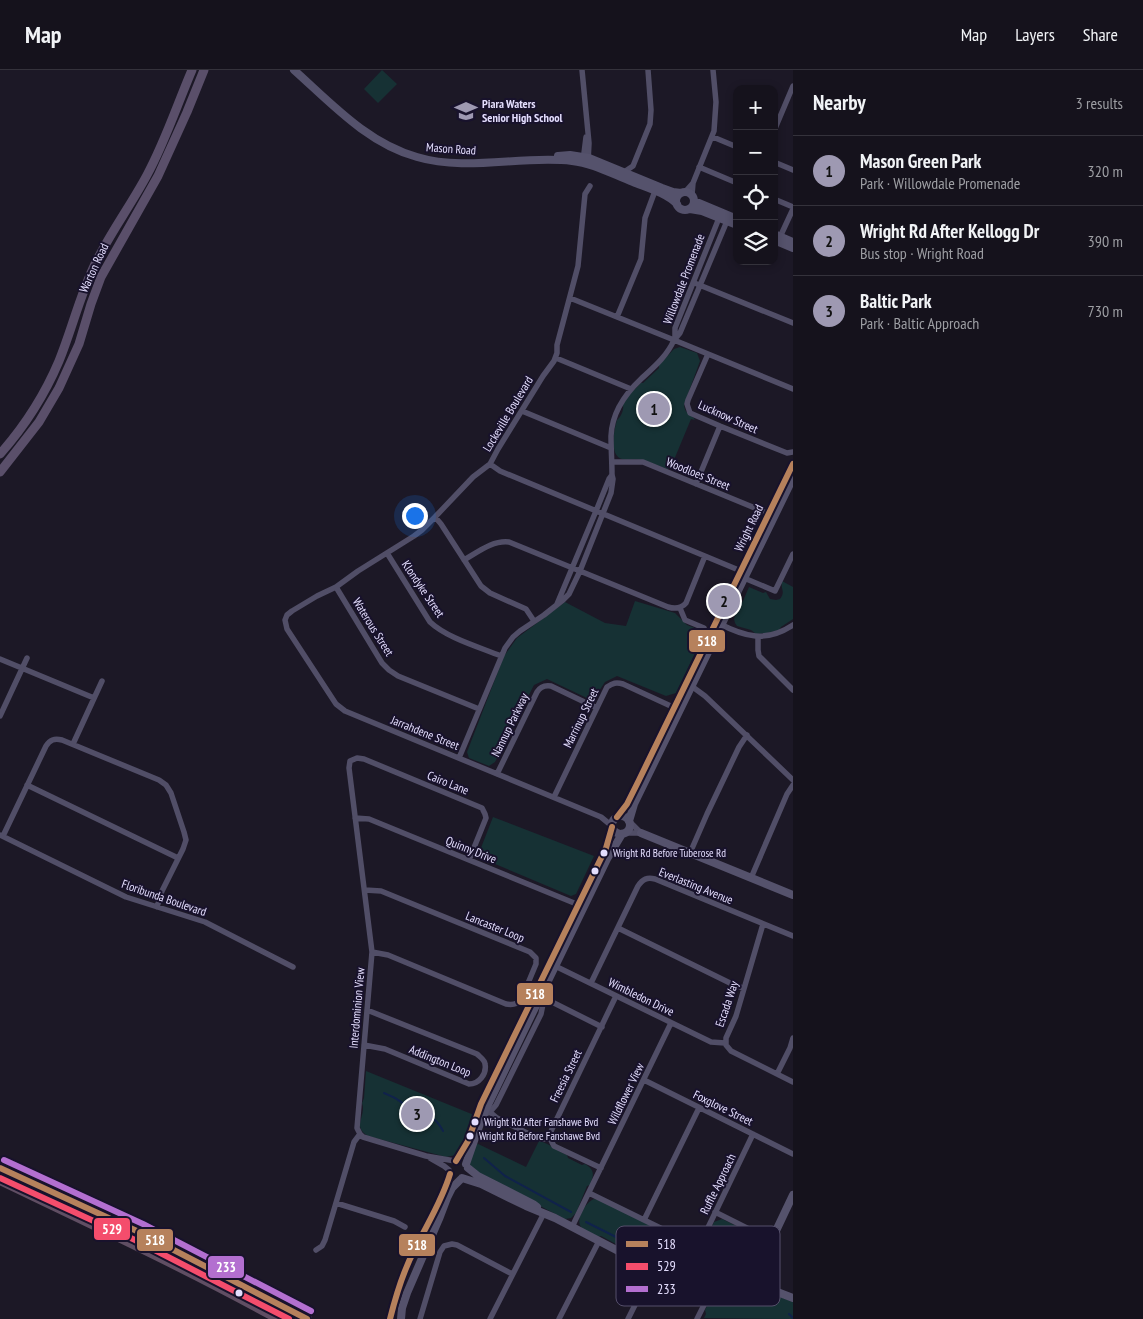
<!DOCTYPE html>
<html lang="en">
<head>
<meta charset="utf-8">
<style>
  :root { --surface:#15121c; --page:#1e1b25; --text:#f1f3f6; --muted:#9d9ea3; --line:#34323b; --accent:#9e99b2 }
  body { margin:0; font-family:"PT Sans Narrow",sans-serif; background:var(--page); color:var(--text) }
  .controls { position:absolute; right:15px; top:15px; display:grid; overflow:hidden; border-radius:10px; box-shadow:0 2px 8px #0003 }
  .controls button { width:45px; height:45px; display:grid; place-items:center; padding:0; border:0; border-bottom:1px solid var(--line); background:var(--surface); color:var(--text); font:25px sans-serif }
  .you { position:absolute; left:414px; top:445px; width:18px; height:18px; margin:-12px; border:4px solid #fff; border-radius:50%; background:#1a73e8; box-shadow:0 0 0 8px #1a73e833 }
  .badge { display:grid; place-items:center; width:32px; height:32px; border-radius:50%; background:var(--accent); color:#111; font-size:16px; font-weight:700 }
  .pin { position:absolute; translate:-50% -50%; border:2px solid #fff; box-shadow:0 1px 5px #0006 }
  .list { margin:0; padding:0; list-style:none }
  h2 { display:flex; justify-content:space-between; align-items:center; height:65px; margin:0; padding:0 20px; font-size:21px }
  h2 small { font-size:16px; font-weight:400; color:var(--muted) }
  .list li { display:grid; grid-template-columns:32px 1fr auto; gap:15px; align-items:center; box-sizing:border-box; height:70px; padding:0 20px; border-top:1px solid var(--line) }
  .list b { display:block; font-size:19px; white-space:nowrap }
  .list p { margin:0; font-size:16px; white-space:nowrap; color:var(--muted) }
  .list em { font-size:16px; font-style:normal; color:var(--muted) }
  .icon { flex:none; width:28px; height:28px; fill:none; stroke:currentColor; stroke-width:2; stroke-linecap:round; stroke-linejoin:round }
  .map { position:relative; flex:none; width:793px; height:1249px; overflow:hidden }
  header { display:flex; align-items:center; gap:30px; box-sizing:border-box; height:70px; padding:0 25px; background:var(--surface); border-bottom:1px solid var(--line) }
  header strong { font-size:24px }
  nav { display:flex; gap:28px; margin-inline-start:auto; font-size:18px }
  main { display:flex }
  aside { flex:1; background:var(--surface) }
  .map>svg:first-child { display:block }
</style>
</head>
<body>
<header>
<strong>Map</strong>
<nav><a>Map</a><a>Layers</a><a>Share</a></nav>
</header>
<main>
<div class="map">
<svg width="793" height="1249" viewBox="0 0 793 1249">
  <rect width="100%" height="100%" fill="#1c1826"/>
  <path fill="#163134" d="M382,0L397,14L378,33L364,19Z
    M680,277L697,283L700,291L684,335C685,345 692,344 695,350L691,349L671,397L667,399C659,396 650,392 641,390C635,388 628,391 622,389C609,386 614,359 617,350C621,347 624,340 623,335L628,326L641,313H643L659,298V295L674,279Z
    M782,511L793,517V549L781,557L779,560L767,563L756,564L751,560L737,556L735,553L734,549L737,538L743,531L749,517L763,523L766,522L770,529L776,530L780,529C786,521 780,519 782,511Z
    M635,531L675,543L687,555L705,562L676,623L666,626L617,606L605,612L597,624L589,629L547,609L534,615L495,692L489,696L469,688L467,682L504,586L517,568L565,532L605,553L626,556Z
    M493,747L594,786L576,824L571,826L481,788L479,783Z
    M366,1001L474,1045L467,1069L456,1085L446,1087L368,1066C351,1056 367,1046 362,1033L364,1028Z
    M539,1071C549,1073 557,1081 567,1085L568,1088L582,1095L585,1094C595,1100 594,1105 590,1115L587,1116L576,1143L571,1148L565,1149L477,1103L469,1095L476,1073L526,1097Z
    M594,1129L599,1130L689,1174C704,1175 708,1164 714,1152L722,1149L762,1168L765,1174L764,1178C757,1196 758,1209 736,1212L678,1207L669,1203L641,1189L640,1186L626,1179L623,1180L617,1176L616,1174L601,1166L598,1167C593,1164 584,1162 581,1157C575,1148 586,1132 594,1129Z
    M720,1218L738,1220L756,1228L770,1226H778L793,1232V1249L704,1248L706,1244L705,1240L714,1222Z"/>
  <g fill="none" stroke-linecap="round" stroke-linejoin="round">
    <path stroke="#10224b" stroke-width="2" d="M384,1023C388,1025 394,1027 398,1030C404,1033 408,1040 414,1042C429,1049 434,1044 443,1061
      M484,1088L505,1106L571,1142
      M586,1152L676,1197L737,1206
      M789,1244L793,1248"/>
    <path stroke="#514e67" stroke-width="5.5" d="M582,0L589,73L588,92
      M774,61L793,16
      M713,67L737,77
      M583,91L586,67
      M774,92L793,100
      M699,97L737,113
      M624,102L633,96L650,54L651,40L648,0
      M590,116L585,124L578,196L557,275V283L554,291L543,306L498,379L490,394L473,407L435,447L422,460L414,466L358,501L336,517L317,526L292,541L287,545L285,550L287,559L336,634L345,641L601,747L612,756
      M685,122L693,113L714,61L716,32L713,0
      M692,125L693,113
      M774,129L793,137
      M780,167L793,139
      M697,214L793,253
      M570,228L674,270L675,269
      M617,247L641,189L645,148L655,121
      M675,269V258L719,148
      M675,269L680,263L727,151
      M708,284L688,330L687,334L690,343L720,356L787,383L793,382
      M556,288L631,319
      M522,341L611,378
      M612,392H643L772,445
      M490,394L500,401L741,501
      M696,414L720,356
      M435,447L441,454L481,516L490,523L526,539L534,551
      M387,483L430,552C447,568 479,577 501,586
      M464,490C478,482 493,470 509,472L668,537C675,539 681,539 686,533L705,486
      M744,508L775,521L793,484
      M336,517L382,593L389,600L398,606L479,639
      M557,534L596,441L609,409L612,405
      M680,538L685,550L704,558
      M718,553C745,567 766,573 793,555
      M758,567V580L759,586L793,620
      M0,589L94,628
      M690,615L705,626L793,710
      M0,646L27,588
      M73,674L102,611
      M459,688L505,578L513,567L520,561L544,545L563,530L569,524L580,501L611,423L613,409L612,405C612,392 611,379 611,366C612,343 625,324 641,309C654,297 667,286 674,270L793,319
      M497,704L537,622C540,617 545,615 551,616L597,638
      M27,715L178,788
      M554,727L607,617C613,613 616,612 623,614L675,638
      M355,748L369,749L579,835
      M630,752L641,763
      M625,763H641
      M0,765L126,827L205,852L293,897
      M3,766L46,676C50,670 54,668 62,670L159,710L166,715L171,723L184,762L186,770L183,779L162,821L157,837
      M690,783L707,744L739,677L747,665
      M751,808L787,724L793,715
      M365,820L381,821L530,882L536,888V894L521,930C517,935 512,935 506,934L388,885L372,882
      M763,854L736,946L726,968V975L731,981L793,1012
      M618,858L732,914L743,918
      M553,895L711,972L725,973
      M591,913L638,816C643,809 647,807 655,809L793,866
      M543,934L552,932L602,957
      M364,975L385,979L469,1014C479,1014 487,1004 485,994C485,990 480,987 477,984L367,940
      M777,1004L790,978L793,968
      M644,1010L793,1084
      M490,1042L497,1048L529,1064L541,1069H551
      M483,1045L490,1042L496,1035L541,944L543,934L540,926
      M360,1064L363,1067L426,1086L455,1091
      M430,1088L444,1096L449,1100
      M601,1098L554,1076C550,1070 549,1065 552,1059L616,926
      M589,1123L689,1172L697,1171L703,1168L753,1064
      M336,1133L394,1151L405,1157
      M715,1142L771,1170
      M644,1150L699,1038
      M572,1157L671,953
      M316,1180L322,1176L325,1170L354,1072L360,1064L357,1058L372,882L349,698L350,691L357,688L364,689L482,738L485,744L486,748L469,790
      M420,1249L440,1182L444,1176L452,1174L457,1175L512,1204
      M490,1249L544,1143
      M559,1249L599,1171
      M628,1249L653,1199
      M697,1249L708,1227L710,1214"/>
    <path stroke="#55526c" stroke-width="8" d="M294,0C331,33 367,73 417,87C467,102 521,85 572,91C593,93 614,105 633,112C648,118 666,123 677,134
      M558,86L570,85L589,88L662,118L673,122L681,123
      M676 131a9 9 0 1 1 18 0a9 9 0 1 1-18 0Z
      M694,131L737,149
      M690,139L702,141L737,155
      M774,164L793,172
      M774,170L793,178
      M612 755a9 9 0 1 1 18 0a9 9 0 1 1-18 0Z
      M617,747L627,734L639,710L793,394
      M629,751L634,734L793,408
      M641,763L793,825
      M456,1091L468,1071L481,1034L606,778L612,757
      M466,1094L483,1045L607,789L622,764
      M468,1098L478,1106L533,1134L537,1137
      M462,1108L481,1114L526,1136L555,1148L674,1210L749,1217
      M749 1217a9 9 0 1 1 18 0a9 9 0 1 1-18 0Z
      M759,1208L766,1182L793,1125
      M767,1218L793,1228
      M390,1249C397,1220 405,1196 419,1170C430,1148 444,1127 450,1104
      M401,1249L402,1238L407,1223L439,1149L447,1128L452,1118L461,1109"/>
    <path stroke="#5a4f6a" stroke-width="9" d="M0,384C24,357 45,324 59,291C72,259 80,225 95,194C110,163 131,135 147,105C165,72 177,35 192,0
      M0,402L39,352L59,318L79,274L91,234L101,207L158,106L187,42L204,0"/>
    <path stroke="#604e63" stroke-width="10" d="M0,1098L139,1162L278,1233L307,1249
      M0,1110C94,1155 188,1199 279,1249"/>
    <defs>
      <path id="bus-1" d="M617,747L627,734L639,710L793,394
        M456,1091L468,1071L481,1034L606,778L612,757
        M0,1098L139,1162L307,1249
        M390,1249C396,1225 403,1201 415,1179C427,1154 442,1131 450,1104"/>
      <path id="bus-2" d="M0,1108L135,1170L289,1249"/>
      <path id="bus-3" d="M4,1090L143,1154L311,1241"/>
    </defs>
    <use href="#bus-1" stroke="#18122c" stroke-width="10"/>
    <use href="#bus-2" stroke="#18122c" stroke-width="10"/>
    <use href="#bus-3" stroke="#18122c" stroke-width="10"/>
    <use href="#bus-1" stroke="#b6815c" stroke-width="6"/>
    <use href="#bus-2" stroke="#f44d6c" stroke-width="6"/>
    <use href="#bus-3" stroke="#b36fd0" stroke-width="6"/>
  </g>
  <defs>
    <symbol id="school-bare" viewBox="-9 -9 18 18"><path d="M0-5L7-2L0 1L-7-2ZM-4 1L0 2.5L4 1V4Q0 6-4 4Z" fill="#9e99b2" stroke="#18122c" stroke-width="2.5" paint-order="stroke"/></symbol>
  </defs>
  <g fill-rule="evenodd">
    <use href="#school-bare" x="450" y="25" width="32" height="32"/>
  </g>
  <g fill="#e4defe" stroke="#18122c" stroke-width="2">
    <circle cx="604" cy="783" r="4.5"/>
    <circle cx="595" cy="801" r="4.5"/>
    <circle cx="475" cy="1052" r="4.5"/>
    <circle cx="470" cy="1066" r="4.5"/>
    <circle cx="239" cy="1223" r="4.5"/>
  </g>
  <g text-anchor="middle" stroke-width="4" stroke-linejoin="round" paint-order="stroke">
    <g font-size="11" fill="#e4defe" stroke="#18122c" text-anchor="start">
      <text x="613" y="787">Wright Rd Before Tuberose Rd</text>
      <text x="484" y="1056">Wright Rd After Fanshawe Bvd</text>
      <text x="479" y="1070">Wright Rd Before Fanshawe Bvd</text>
    </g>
    <g font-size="12" font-weight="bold" fill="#e4defe" stroke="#18122c" text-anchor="start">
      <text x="482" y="38">Piara Waters<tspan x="482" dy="14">Senior High School</tspan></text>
    </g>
    <g font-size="12" fill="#e4defe" stroke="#18122c">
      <text transform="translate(451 79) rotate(4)" y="4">Mason Road</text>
      <text transform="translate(94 198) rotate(-65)" y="4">Warton Road</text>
      <text transform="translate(684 209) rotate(-69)" y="4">Willowdale Promenade</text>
      <text transform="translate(508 344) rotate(-59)" y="4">Lockeville Boulevard</text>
      <text transform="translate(728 347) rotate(24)" y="4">Lucknow Street</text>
      <text transform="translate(698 404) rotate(22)" y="4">Woodloes Street</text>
      <text transform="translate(749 458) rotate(-64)" y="4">Wright Road</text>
      <text transform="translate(423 519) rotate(56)" y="4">Klondyke Street</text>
      <text transform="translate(373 557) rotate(58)" y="4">Waterous Street</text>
      <text transform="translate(581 648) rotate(-64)" y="4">Marrinup Street</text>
      <text transform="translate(510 655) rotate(-64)" y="4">Nannup Parkway</text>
      <text transform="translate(425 663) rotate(22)" y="4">Jarrahdene Street</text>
      <text transform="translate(448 713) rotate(22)" y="4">Cairo Lane</text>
      <text transform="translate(471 780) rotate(22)" y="4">Quinny Drive</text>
      <text transform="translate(696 816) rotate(22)" y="4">Everlasting Avenue</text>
      <text transform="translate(164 828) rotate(19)" y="4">Floribunda Boulevard</text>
      <text transform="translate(495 857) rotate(22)" y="4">Lancaster Loop</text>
      <text transform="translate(641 927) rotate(26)" y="4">Wimbledon Drive</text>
      <text transform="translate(727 934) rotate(-71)" y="4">Escada Way</text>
      <text transform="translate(357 938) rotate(-85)" y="4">Interdominion View</text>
      <text transform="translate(440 991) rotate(22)" y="4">Addington Loop</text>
      <text transform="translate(566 1006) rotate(-64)" y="4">Freesia Street</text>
      <text transform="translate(626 1024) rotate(-64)" y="4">Wildflower View</text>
      <text transform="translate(723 1038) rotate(26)" y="4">Foxglove Street</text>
      <text transform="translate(718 1114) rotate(-64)" y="4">Ruffle Approach</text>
    </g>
  </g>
  <rect x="616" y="1156" width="164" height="80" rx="8" fill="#18122c" stroke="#554f6b" stroke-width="1"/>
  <rect x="626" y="1171" width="22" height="6" fill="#b6815c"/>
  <rect x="626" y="1193" width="22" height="7" fill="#f44d6c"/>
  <rect x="626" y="1216" width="22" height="6" fill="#b36fd0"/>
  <g font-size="14" fill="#e4defe">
    <text x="657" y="1179">518</text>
    <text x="657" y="1201">529</text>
    <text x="657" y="1224">233</text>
  </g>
  <g stroke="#18122c" stroke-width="2">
    <rect x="688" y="559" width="38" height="24" rx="5" fill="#b6815c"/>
    <rect x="516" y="912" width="38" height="24" rx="5" fill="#b6815c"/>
    <rect x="93" y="1147" width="38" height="24" rx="5" fill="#f44d6c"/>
    <rect x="136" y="1158" width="38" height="24" rx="5" fill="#b6815c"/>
    <rect x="398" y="1163" width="38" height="24" rx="5" fill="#b6815c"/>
    <rect x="207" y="1185" width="38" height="24" rx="5" fill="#b36fd0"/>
  </g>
  <g font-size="14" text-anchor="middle" font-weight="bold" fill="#fff">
    <text x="707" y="576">518</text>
    <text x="535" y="929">518</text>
    <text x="112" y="1164">529</text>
    <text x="155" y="1175">518</text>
    <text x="417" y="1180">518</text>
    <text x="226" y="1202">233</text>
  </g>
</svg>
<div class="controls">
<button>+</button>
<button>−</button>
<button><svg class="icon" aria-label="locate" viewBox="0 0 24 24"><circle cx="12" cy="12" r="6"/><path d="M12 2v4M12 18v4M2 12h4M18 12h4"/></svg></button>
<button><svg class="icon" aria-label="layers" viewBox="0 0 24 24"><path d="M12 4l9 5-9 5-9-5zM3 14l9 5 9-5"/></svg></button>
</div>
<div class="you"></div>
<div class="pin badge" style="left:654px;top:339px">1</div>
<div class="pin badge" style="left:724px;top:531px">2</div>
<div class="pin badge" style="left:417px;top:1044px">3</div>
</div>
<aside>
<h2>Nearby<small>3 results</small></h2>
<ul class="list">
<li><span class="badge">1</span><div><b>Mason Green Park</b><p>Park · Willowdale Promenade</p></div><em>320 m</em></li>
<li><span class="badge">2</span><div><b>Wright Rd After Kellogg Dr</b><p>Bus stop · Wright Road</p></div><em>390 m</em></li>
<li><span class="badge">3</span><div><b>Baltic Park</b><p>Park · Baltic Approach</p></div><em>730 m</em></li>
</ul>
</aside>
</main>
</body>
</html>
